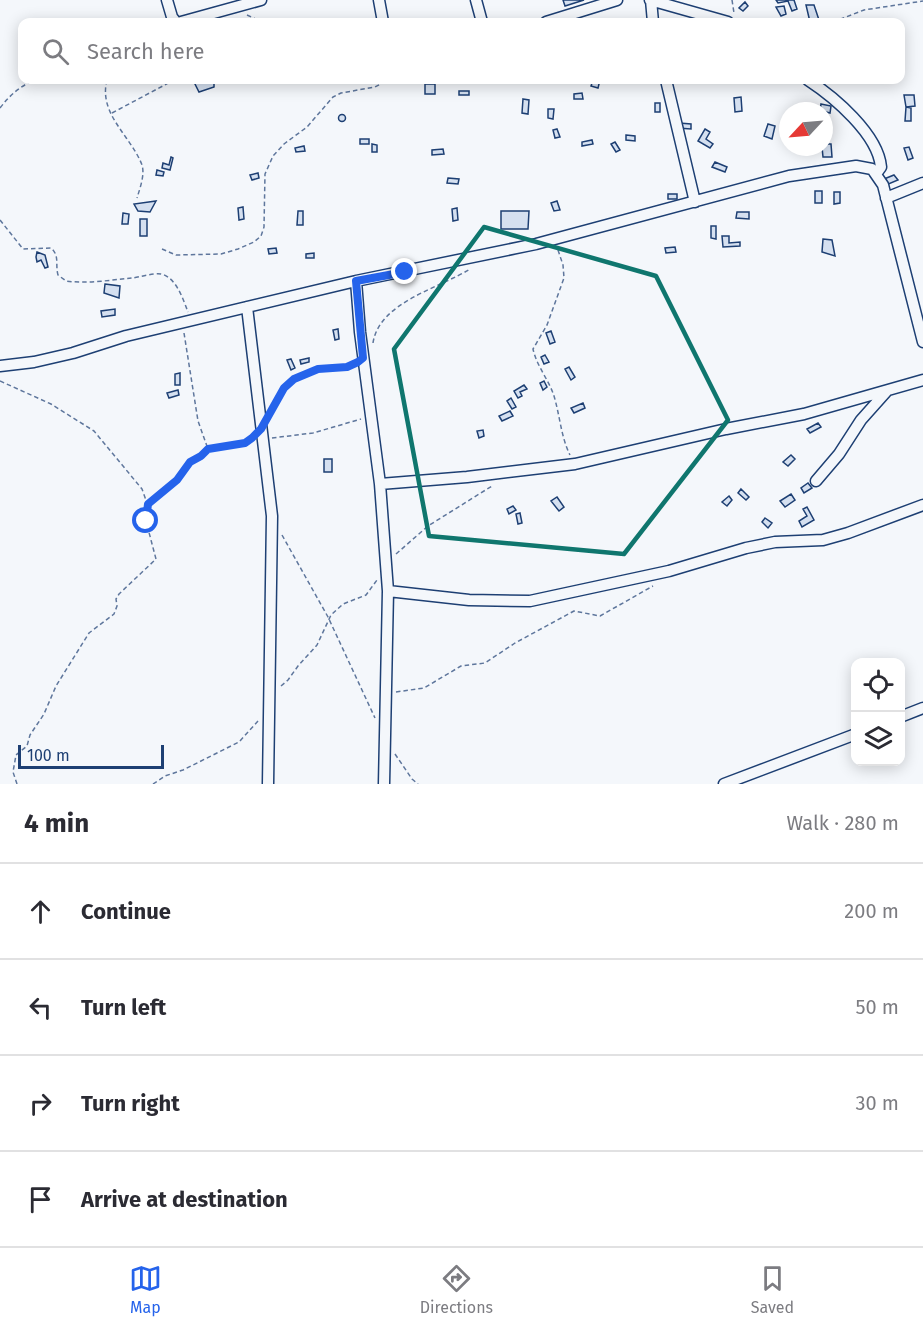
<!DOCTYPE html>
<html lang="en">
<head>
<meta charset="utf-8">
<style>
  :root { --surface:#fff; --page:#f2f2f3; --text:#2b2b33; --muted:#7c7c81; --line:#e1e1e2; --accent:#2563eb }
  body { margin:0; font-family:"Fira Sans",sans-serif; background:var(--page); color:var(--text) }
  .controls { position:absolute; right:18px; bottom:18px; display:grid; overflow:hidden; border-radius:12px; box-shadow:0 3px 15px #0003 }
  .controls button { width:54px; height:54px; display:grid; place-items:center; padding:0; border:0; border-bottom:2px solid var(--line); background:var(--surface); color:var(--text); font:30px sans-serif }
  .compass { position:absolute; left:779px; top:102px; width:54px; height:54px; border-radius:50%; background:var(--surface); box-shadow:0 3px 15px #0003; rotate:244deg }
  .scale { position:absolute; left:18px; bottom:15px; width:146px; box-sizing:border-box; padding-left:6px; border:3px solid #1d3f73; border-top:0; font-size:16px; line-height:21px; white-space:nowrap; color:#1d3f73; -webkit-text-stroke:4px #f4f7fb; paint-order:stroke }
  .stop { position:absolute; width:18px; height:18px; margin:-14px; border:4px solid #2563eb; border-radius:50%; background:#fff }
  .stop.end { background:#2563eb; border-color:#fff; box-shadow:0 2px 6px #0008 }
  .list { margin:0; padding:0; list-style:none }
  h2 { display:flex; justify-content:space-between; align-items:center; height:78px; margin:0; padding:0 24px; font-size:26px }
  h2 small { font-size:20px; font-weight:400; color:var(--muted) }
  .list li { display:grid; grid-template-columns:39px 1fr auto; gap:18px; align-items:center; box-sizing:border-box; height:96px; padding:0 24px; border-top:2px solid var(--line) }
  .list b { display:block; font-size:22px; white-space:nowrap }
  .list em { font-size:20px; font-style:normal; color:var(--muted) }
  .icon { flex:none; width:33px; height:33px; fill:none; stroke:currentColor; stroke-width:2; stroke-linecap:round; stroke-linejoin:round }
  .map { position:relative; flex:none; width:923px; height:784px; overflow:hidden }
  .search { position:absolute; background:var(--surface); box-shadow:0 3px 15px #0003; left:18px; right:18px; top:18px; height:66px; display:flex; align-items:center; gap:15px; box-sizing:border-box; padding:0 21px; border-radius:12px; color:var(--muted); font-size:22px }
  .sheet { height:462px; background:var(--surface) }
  nav { display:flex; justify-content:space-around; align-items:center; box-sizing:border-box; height:84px; border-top:2px solid var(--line); background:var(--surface); font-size:16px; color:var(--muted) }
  nav a { display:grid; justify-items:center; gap:3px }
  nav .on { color:var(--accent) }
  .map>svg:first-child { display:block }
</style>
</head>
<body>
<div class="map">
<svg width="923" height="784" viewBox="0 0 923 784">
  <rect width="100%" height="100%" fill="#f4f7fb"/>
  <path fill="#d5e0f0" stroke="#1d3f73" stroke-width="1.5" d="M563,0H584L565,6Z
    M776,0H794L797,9L792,11L788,1L778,3Z
    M745,2L748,6L743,11L739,8Z
    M806,5H814L819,20L810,22Z
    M784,6L786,14L781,16L776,7Z
    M193,80H214V87L199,92Z
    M593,80H600L598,88L591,86Z
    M425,84H435V94H425Z
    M459,91H469V95H459Z
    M582,93L583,99H574V94Z
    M904,95H914L915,106L906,107Z
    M741,97L742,111L735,112L734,98Z
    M523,99L529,100L528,114L522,113Z
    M655,103H660V112H655Z
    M821,104L831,106L830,113L826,112V117H824V111H820Z
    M906,107L911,108V121H905Z
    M548,109H554L553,119L548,118Z
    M338.5 118a3.5 3.5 0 1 1 7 0a3.5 3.5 0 1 1-7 0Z
    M679,123L691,124V129L678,128Z
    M768,124L775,126L772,139L764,136Z
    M557,129L560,137L555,138L553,130Z
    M705,129L710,132L706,139L713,144L710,148L698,141Z
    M626,135L635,136V141L626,140Z
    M360,139H369V144H360Z
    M592,140L593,144L582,146V142Z
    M615,142L620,150L616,152L611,144Z
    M372,144L377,145V152H372Z
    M824,144H831L832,157H823L822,147H824Z
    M304,146L305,151L296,152L295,148Z
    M909,147L913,158L908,160L904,148Z
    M443,149L444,154L432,155V150Z
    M171,157L173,158L170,170L162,168L163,163L169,165Z
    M715,162L727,167L725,172L712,167Z
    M157,170L164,172L163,176L156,175Z
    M258,173L259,178L252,180L250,175Z
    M894,175L898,180L886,185L884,179Z
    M448,178L459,179L458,184L447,183Z
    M815,191H822V203H815Z
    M834,192H840V203L834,204Z
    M668,194H677V199H668Z
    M156,201L150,212L138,211L134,204Z
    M557,201L560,210L554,211L551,203Z
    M243,207L244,219L239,220L238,208Z
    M457,208L458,220L453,221L452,209Z
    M298,211H303V225H297Z
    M501,211H529L528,229H501Z
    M737,212H749V219L736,218Z
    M123,213L129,214L128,224H122Z
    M140,219H147V236H140Z
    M711,226H716V239L711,238Z
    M722,236H729V243L740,242V246L723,247Z
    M823,239L832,240L835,256L822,252Z
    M675,247L676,252L666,253L665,248Z
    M276,248L277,253L269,254L268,249Z
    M37,252L45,255L48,267L45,268L41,260L37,262L36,257Z
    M314,253V258H306V254Z
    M105,284L120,286L119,298L104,293Z
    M115,309V315L102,317L101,311Z
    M338,329L339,339L335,340L333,330Z
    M551,331L555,342L550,344L546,333Z
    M545,355L549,362L544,364L541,357Z
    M309,358V362L301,364L300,360Z
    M291,359L295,368L291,370L287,360Z
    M569,367L575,377L571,380L565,369Z
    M180,373V385H175V374Z
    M544,381L547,387L543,390L540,383Z
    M524,385L527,389L520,392L522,396L518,398L514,391Z
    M178,390L179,395L169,398L167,393Z
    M511,398L516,407L512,409L507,401Z
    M583,403L585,408L574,413L571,408Z
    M510,411L513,416L502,421L499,416Z
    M818,423L821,427L810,433L807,429Z
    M483,430L484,436L479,438L477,431Z
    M791,455L795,459L788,466L783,462Z
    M324,459H332V472H324Z
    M808,483L812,488L804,493L801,488Z
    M741,489L749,497L746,500L738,493Z
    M791,494L795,500L785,507L780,501Z
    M729,496L732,500L727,506L722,502Z
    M557,497L564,507L559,511L551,501Z
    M513,506L516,510L509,514L507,509Z
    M807,507L814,520L802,527L799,521L807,516L803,509Z
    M520,513L522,523L518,524L516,514Z
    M765,518L772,523L768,528L762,522Z"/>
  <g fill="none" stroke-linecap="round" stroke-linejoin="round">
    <defs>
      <path id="minor" d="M167,0L172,17L176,22
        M379,0L383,22
        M476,0L482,22
        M650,0L728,22
        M651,0L653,22
        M181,22L261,0
        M546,22L617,0
        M666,80L695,202
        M808,80C834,97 878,134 881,167L876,174
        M886,198L923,183
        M356,281L360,332L380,484L388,591L384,784
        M247,307L272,516L268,784
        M0,366L34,362L73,353L126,336L356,281L536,244L789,176L856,166L872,169L883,185L923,342
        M816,481L839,454L861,420L886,392
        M380,484L467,477L575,464L726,429L804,414L923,380
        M388,591L469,600L530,601L669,571L746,548L775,542L823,540L848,533L923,505
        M900,717L923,708
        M724,784L856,734"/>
    </defs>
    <use href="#minor" stroke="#1d3f73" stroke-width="13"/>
    <path stroke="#5e769c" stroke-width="1.5" stroke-dasharray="4.5 3" stroke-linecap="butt" d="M732,0L734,13
      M247,15L262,22
      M833,22L864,10L923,1
      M107,80C98,114 131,136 142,165C145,175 140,188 137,198
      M0,108C10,95 20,86 35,80
      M112,113L174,80
      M0,220L23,249L51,248C60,256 55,264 58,275L66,281C87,284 111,280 132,278C140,277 152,273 161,274C176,277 183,299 188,312
      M162,249L176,255L221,254L238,249L254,242L261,236L264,227L265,174L273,156L284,144L307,127L333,97L341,93L375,87L388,80
      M558,250L563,265L564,278L547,325L533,349C537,367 549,380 554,396C560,416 561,437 570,455
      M184,333L198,421L208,449
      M373,343C379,302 440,288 470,269
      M0,381L51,404L94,431L142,489L147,503
      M270,414C282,392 292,371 321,369C333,368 343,368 354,364
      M272,438L313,433L361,419
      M282,535L328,617L375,718
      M396,554L428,526L492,486
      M281,686L288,680L298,666L317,645L331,615L343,604L366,595L377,580
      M396,692L424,688L461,666L485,663L515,643L574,611L600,616L653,586
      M395,754L412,779L418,784
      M17,784L13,772L16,755L27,746L30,735L44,714L56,686L89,633L114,614L117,606L116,599L119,594L156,559L146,521L148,504C157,495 168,489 177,480C185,472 199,451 210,448C224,444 238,447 251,439
      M153,784L165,776L183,770L239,742L258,721"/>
    <use href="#minor" stroke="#f4f7fb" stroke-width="10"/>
  </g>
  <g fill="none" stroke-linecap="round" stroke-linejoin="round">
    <path stroke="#2563eb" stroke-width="8" d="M146,521L148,504L177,480L190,462L201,456L208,449L245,443L252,438L261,429L284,388L294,379L318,369L347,367L358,362L363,358L356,281L405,272"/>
  </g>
  <path fill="none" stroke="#0f766e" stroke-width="4.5" stroke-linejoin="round" d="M484,227L656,276L728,420L624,554L429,536L394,349Z"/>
</svg>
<div class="controls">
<button><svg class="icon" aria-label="locate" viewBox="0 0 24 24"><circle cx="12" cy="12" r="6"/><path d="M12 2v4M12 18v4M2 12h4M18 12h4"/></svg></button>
<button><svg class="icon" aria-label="layers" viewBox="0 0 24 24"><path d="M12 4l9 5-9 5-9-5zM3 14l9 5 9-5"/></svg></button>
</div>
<svg class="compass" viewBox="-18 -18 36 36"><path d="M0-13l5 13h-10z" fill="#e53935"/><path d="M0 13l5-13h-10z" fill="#7c7c81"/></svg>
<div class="scale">100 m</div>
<div class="stop" style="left:146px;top:521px"></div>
<div class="stop end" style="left:405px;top:272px"></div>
<div class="search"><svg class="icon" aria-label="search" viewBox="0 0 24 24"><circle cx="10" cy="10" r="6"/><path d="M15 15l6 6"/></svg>Search here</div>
</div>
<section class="sheet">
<h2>4 min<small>Walk · 280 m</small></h2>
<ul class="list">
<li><svg class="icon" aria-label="ahead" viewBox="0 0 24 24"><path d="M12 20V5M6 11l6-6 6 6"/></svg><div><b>Continue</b></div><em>200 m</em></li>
<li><svg class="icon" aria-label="left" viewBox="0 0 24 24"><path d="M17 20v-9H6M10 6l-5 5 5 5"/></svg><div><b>Turn left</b></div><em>50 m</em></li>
<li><svg class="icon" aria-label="right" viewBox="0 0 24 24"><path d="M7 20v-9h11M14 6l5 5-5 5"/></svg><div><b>Turn right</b></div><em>30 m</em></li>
<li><svg class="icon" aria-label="arrive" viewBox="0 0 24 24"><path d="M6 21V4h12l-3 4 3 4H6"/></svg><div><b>Arrive at destination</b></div></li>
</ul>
</section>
<nav>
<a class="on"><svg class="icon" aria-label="map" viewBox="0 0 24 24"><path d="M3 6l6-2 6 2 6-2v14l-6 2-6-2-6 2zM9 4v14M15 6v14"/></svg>Map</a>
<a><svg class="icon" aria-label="directions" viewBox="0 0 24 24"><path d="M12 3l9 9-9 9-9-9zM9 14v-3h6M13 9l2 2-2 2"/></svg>Directions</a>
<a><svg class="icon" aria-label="saved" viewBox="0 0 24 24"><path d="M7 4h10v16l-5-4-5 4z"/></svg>Saved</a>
</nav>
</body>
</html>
